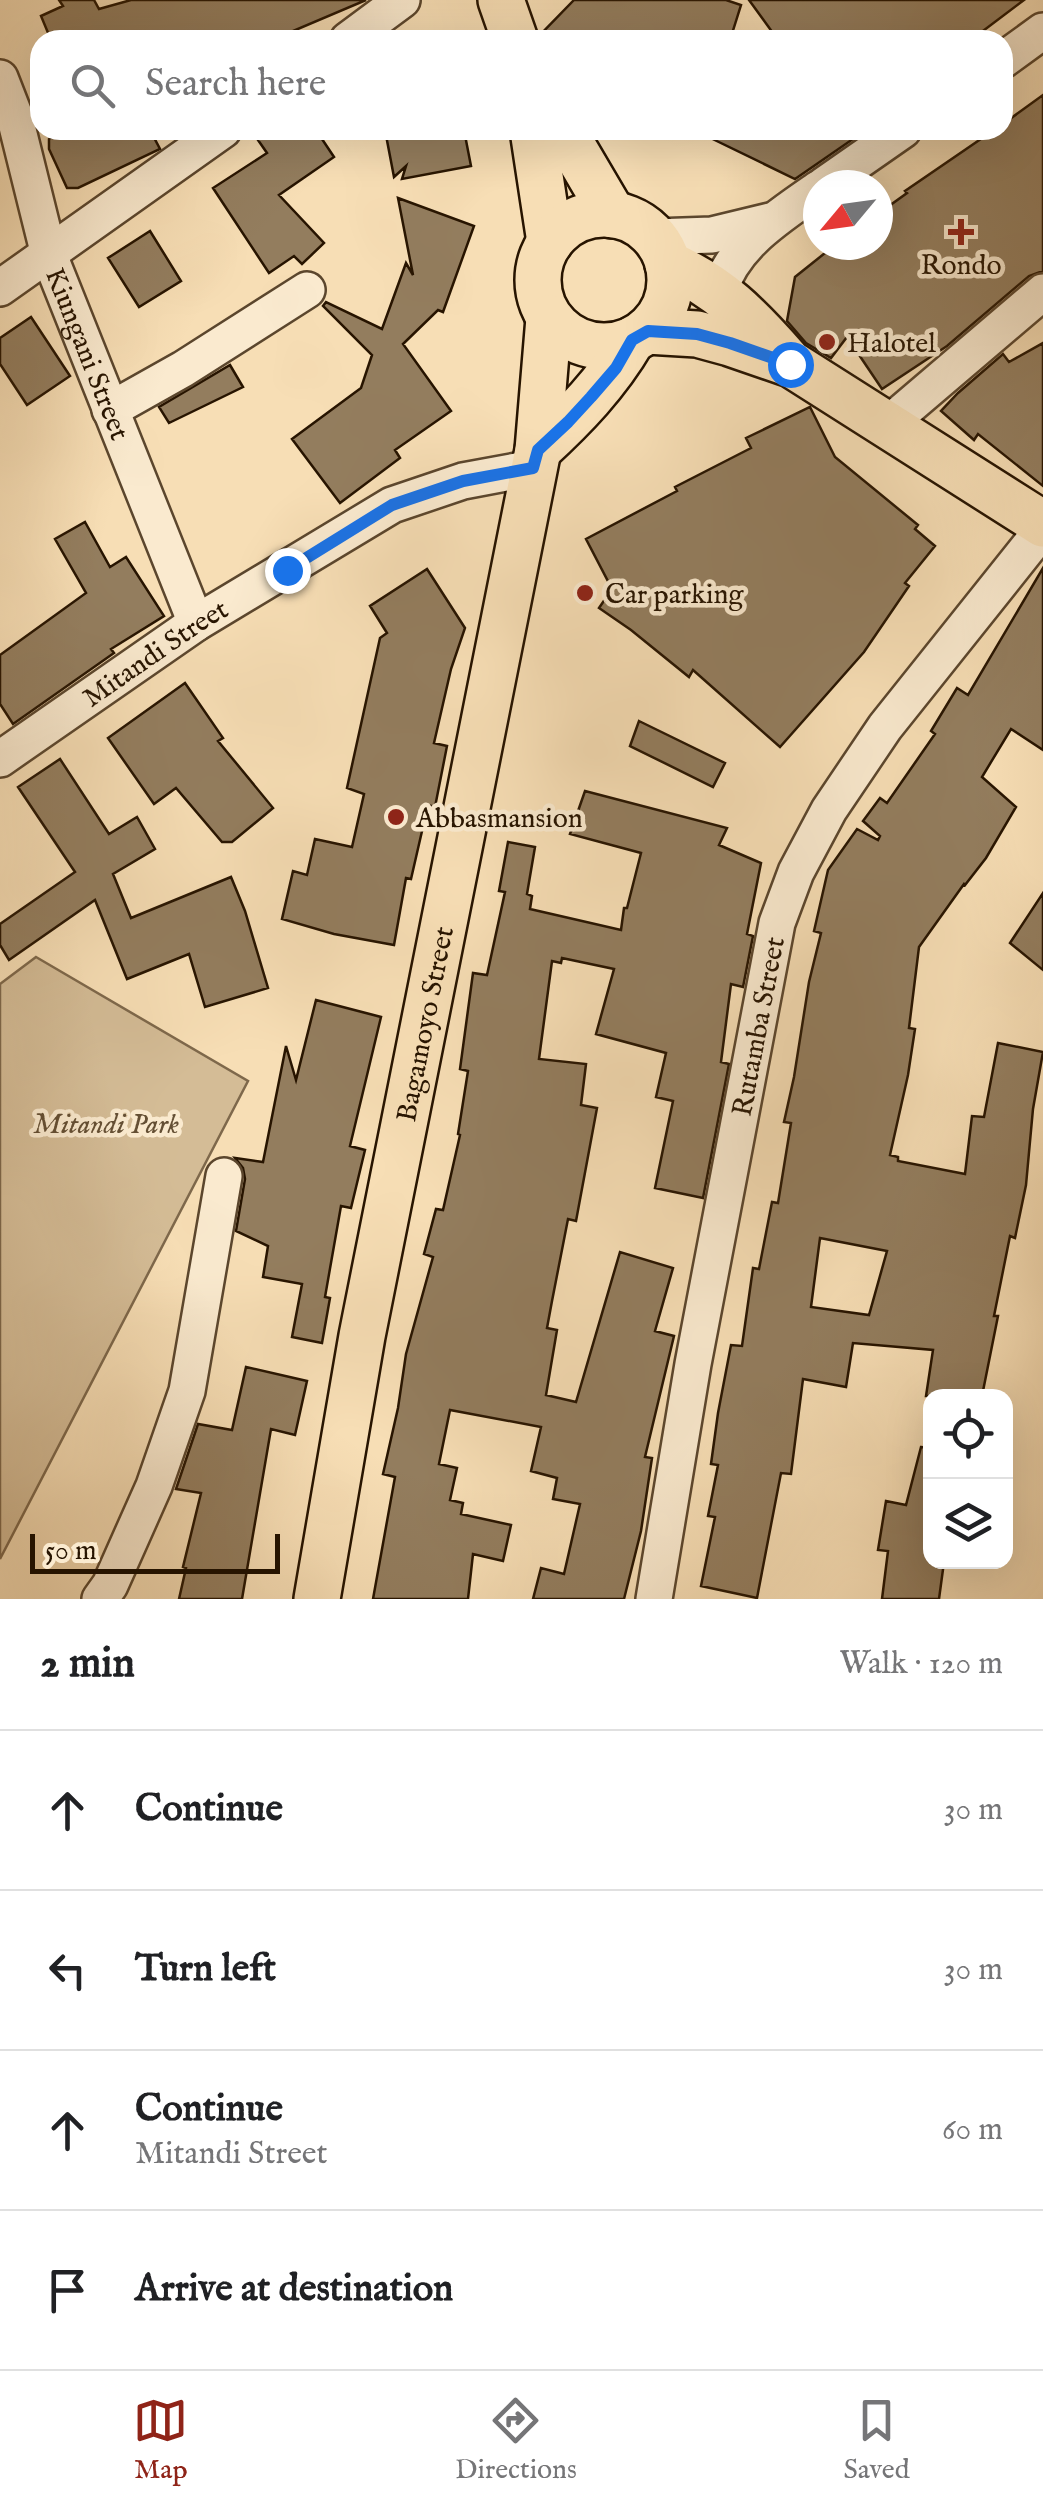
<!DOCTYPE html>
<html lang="en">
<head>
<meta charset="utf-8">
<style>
  :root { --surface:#fff; --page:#f6f6f6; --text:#202124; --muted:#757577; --line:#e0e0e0; --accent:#8f2418 }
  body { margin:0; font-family:"IM FELL English",serif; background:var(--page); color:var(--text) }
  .controls { position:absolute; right:30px; bottom:30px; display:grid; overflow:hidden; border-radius:20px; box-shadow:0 10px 40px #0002 }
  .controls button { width:90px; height:90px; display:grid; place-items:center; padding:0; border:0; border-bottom:2px solid var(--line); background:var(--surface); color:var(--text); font:50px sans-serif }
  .compass { position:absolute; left:803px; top:170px; width:90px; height:90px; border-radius:50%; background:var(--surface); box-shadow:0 10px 40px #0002; rotate:241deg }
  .scale { position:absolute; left:30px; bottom:25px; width:250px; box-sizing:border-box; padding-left:10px; border:5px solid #271400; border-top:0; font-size:28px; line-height:35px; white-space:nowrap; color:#271400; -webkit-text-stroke:8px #faeacf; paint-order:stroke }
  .stop { position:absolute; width:30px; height:30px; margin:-22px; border:8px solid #1a73e8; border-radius:50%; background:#fff }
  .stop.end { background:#1a73e8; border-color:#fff; box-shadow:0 2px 10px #0008 }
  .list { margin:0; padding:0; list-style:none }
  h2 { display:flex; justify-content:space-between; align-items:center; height:130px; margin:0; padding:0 40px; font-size:42px }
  h2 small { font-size:32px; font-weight:400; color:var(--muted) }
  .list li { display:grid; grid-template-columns:65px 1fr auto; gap:30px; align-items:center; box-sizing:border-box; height:160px; padding:0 40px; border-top:2px solid var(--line) }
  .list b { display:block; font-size:38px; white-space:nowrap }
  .list p { margin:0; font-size:32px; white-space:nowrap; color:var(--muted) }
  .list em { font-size:32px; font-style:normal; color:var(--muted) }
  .icon { flex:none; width:55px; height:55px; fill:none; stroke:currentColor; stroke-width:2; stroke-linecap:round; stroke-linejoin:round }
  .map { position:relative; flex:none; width:1043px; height:1599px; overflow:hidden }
  .search { position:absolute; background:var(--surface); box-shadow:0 10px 40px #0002; left:30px; right:30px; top:30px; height:110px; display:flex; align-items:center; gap:25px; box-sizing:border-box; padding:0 35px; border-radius:30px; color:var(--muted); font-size:38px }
  .sheet { height:770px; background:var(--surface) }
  nav { display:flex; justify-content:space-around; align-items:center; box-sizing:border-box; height:140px; border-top:2px solid var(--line); background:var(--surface); font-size:28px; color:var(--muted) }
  nav a { display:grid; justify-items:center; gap:5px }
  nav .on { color:var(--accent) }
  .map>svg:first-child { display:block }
</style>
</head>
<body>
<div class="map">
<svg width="1043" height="1599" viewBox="0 0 1043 1599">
  <rect width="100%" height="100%" fill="#f7deb5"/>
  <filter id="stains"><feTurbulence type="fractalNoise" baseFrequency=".002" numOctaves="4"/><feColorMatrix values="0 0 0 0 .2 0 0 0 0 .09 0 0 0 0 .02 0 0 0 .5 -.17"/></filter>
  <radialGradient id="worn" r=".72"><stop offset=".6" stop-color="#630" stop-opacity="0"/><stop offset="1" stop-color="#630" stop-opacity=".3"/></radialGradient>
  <path fill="#d4bc96" stroke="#7e684b" stroke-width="2.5" d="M36,957L248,1081L0,1559V984Z"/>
  <path fill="#937d5e" stroke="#271400" stroke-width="2.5" fill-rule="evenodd" d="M59,0H94L99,9L131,0H366L272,40H51L41,16L63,6Z
    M574,0H726L741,5L730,40H541L540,35Z
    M749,0H1024L971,40H778Z
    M1043,95V271L1029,276L947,346L882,389L847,337L831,358L806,343L787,321L795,277L835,245H878V214L907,193L905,191L994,130H1003V124Z
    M51,130H150L160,149L78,188H67L49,149V139L53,136Z
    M272,130H316L334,157L279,195L324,243L302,264L294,256L269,273L213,188L267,153L258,140Z
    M385,130H464L471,166L402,179L406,166L394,177Z
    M694,130H866L795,179Z
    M398,198L474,226L443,312L438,310L403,344L451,411L395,450L400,458L340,503L292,439L361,388L372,355L323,306L326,302L382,329L406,263L413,275Z
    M150,231L181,281L139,307L108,258Z
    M31,317L70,376L27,405L0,364V338Z
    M1043,343V486L978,434L974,440L941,411L958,393L1003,354L1009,362Z
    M230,365L243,387L169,423L159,407Z
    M810,407L835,457L918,525L915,529L935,546L905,583L909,586L864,652L780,747L693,670L689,677L631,630L599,608L612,589L586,539L677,491L675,487L751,448L746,438Z
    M85,522L110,567L126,557L164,616L111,649L114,653L13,724L0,704V655L86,593L55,539Z
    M1043,568V750L1011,729L982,777L1016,807L986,858L965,885L964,884L919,947L909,1028L915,1029L908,1075L890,1155L898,1157V1161L965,1174L972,1116L984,1117L998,1043L1043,1052L1033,1109L1026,1185L1015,1238L1010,1236L994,1316H998L982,1396H926L933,1350L853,1343L846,1387L803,1379L791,1474L781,1473L757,1598L701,1586L715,1517L708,1516L718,1465L711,1464L718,1413L731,1345L742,1346L753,1268L759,1269L772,1202L778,1203L791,1123L784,1122L794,1077L809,982L821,933L814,931L828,870L857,829L878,840L880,836L863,821L880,798L887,803L935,734L931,731L957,688L968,695ZM820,1238L887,1251L869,1315L811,1307Z
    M427,569L465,628L451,669L434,743L447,746L435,807L428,805L411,879L406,878L394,945L334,934L282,919L293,871L307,875L315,839L352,847L364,794L347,788L380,638L387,633L370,606Z
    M185,683L223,738L218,741L273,808L232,842H222L176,788L154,804L108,738Z
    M639,721L725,763L713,787L630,746Z
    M60,759L109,834L137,817L155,849L113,874L131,918L231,877L245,911L268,988L205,1007L189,954L127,979L95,900L9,960L0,945V924L75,872L18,787Z
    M585,791L727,828L719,845L761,863L747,934L753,936L743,987L731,984L721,1062L729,1064L703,1198L655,1188L673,1101L656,1097L666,1053L596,1034L614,969L562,958L561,963L552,961L539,1059L586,1064L581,1105L597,1108L576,1221L568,1219L552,1301L547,1328L557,1330L546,1395L576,1402L620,1252L673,1268L655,1331L674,1336L645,1457L652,1458L641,1531L624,1599H533L541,1568L564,1574L580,1504L553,1499L557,1478L531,1471L541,1427L450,1410L439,1464L457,1468L450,1500L463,1503L461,1514L511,1525L503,1561L473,1554L468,1599H373L395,1477L383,1474L398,1408L406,1354L433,1257L424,1254L436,1209L443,1210L460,1135L458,1134L468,1071L460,1069L473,973L487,975L505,892L499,891L508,842L535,847L527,894L532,896L530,909L621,930L624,908H627L641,853L570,834Z
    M1043,893V970L1010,943Z
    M316,1000L381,1017L350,1146L365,1150L351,1208L341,1206L325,1297L330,1298L322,1343L292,1337L302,1284L263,1277L268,1246L236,1231L245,1179L243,1168L235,1158L263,1162L286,1046L296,1080Z
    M246,1367L307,1381L295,1435L271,1429L242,1599H179L186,1568L183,1567L201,1493L176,1489L198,1424L232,1430Z
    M921,1447L930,1448V1562H944L939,1599H882L888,1551L878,1550L886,1501L906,1505Z"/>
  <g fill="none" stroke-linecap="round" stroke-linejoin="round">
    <defs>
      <g id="minor">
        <path d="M348,40L402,0"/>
        <path d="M1003,60L1043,31"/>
        <path id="s1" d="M0,78L14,114L49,255L196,623"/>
        <path d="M824,185L903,130"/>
        <path d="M654,237L712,235L770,221"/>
        <path d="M0,288L223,130"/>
        <path d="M719,292C733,244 780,216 818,189"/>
        <path d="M110,410L183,369L307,290"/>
        <path d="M887,425L1043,292"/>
        <path id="s2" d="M0,759L196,623L392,505L463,481L533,468"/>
        <path d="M100,1599L110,1585L154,1486L187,1391L224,1176"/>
        <path id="s3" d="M654,1599L693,1364L777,923L796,872L829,810L885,727L1043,529"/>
      </g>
      <g id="major">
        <path d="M501,0L515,40"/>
        <path d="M533,130L550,242"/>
        <path d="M563,130L613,215"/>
        <circle cx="604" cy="280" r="66"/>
        <path d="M668,264C719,286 750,318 786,359"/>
        <path d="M647,331L697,334L730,343L791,364L1043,524"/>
        <path d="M538,450C574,417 607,383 632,340"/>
        <path id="s4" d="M317,1599L362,1336L538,450L549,318"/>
      </g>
    </defs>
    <use href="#minor" stroke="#5b462d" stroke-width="40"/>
    <use href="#major" stroke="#271400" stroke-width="50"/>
    <use href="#minor" stroke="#faeacf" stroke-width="35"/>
    <use href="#major" stroke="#f7deb5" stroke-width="45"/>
  </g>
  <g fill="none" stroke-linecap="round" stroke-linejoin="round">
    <path stroke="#1a73e8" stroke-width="12" d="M287,570L392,505L463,481L533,468L538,450L568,422L591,397L616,368L632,340L648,331L697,334L730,343L790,364"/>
  </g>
  <g fill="#8f2418" stroke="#faeacf" stroke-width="4">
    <path d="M956 217h10v10h10v10h-10v10h-10v-10h-10v-10h10z"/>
    <circle cx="827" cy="342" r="10"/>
    <circle cx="585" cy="593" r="10"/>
    <circle cx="396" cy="817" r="10"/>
  </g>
  <g text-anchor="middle" stroke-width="9" stroke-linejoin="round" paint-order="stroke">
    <g font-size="28" fill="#271400" stroke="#faeacf" text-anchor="start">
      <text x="961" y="274" text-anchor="middle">Rondo</text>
      <text x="847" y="352">Halotel</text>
      <text x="605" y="603">Car parking</text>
      <text x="416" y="827">Abbasmansion</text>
    </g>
    <g font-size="28" fill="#271400" stroke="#faeacf">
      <text dy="10" stroke="none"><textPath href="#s1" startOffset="290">Kiungani Street</textPath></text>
      <text dy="10" stroke="none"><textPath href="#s2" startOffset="188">Mitandi Street</textPath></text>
      <text dy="10" stroke="none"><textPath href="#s4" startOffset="585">Bagamoyo Street</textPath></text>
      <text dy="10" stroke="none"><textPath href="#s3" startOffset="582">Rutamba Street</textPath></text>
    </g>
    <g font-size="28" font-style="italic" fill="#644f34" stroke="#faeacf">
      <text x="106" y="1133">Mitandi Park</text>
    </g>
  </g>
  <rect width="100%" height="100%" filter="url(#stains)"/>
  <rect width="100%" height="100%" fill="url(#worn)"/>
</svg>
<div class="controls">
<button><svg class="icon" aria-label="locate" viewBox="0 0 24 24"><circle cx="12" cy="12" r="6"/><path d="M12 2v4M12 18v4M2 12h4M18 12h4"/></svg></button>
<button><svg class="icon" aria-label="layers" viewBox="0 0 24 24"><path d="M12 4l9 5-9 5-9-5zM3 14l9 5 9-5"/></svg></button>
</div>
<svg class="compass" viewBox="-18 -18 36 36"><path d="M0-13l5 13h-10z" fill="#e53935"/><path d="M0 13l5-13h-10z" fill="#757577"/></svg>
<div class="scale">50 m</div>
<div class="stop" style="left:790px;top:364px"></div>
<div class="stop end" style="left:287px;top:570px"></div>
<div class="search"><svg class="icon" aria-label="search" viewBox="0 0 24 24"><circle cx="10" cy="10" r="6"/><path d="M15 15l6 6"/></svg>Search here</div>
</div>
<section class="sheet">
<h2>2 min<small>Walk · 120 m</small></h2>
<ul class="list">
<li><svg class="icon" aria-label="ahead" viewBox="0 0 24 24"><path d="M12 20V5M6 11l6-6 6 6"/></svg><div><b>Continue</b></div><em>30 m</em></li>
<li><svg class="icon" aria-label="left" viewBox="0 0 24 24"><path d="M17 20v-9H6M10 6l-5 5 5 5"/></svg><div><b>Turn left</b></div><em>30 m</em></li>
<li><svg class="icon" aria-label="ahead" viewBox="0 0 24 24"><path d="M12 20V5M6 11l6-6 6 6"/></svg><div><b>Continue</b><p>Mitandi Street</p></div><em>60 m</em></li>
<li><svg class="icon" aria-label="arrive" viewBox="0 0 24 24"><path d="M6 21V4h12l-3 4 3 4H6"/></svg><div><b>Arrive at destination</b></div></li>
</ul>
</section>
<nav>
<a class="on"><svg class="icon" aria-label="map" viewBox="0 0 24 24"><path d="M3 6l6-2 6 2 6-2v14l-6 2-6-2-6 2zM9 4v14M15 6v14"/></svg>Map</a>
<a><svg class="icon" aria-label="directions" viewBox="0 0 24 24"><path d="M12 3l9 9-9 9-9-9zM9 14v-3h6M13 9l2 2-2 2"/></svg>Directions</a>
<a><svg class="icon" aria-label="saved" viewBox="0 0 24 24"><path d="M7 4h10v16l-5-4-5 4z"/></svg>Saved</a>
</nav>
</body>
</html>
